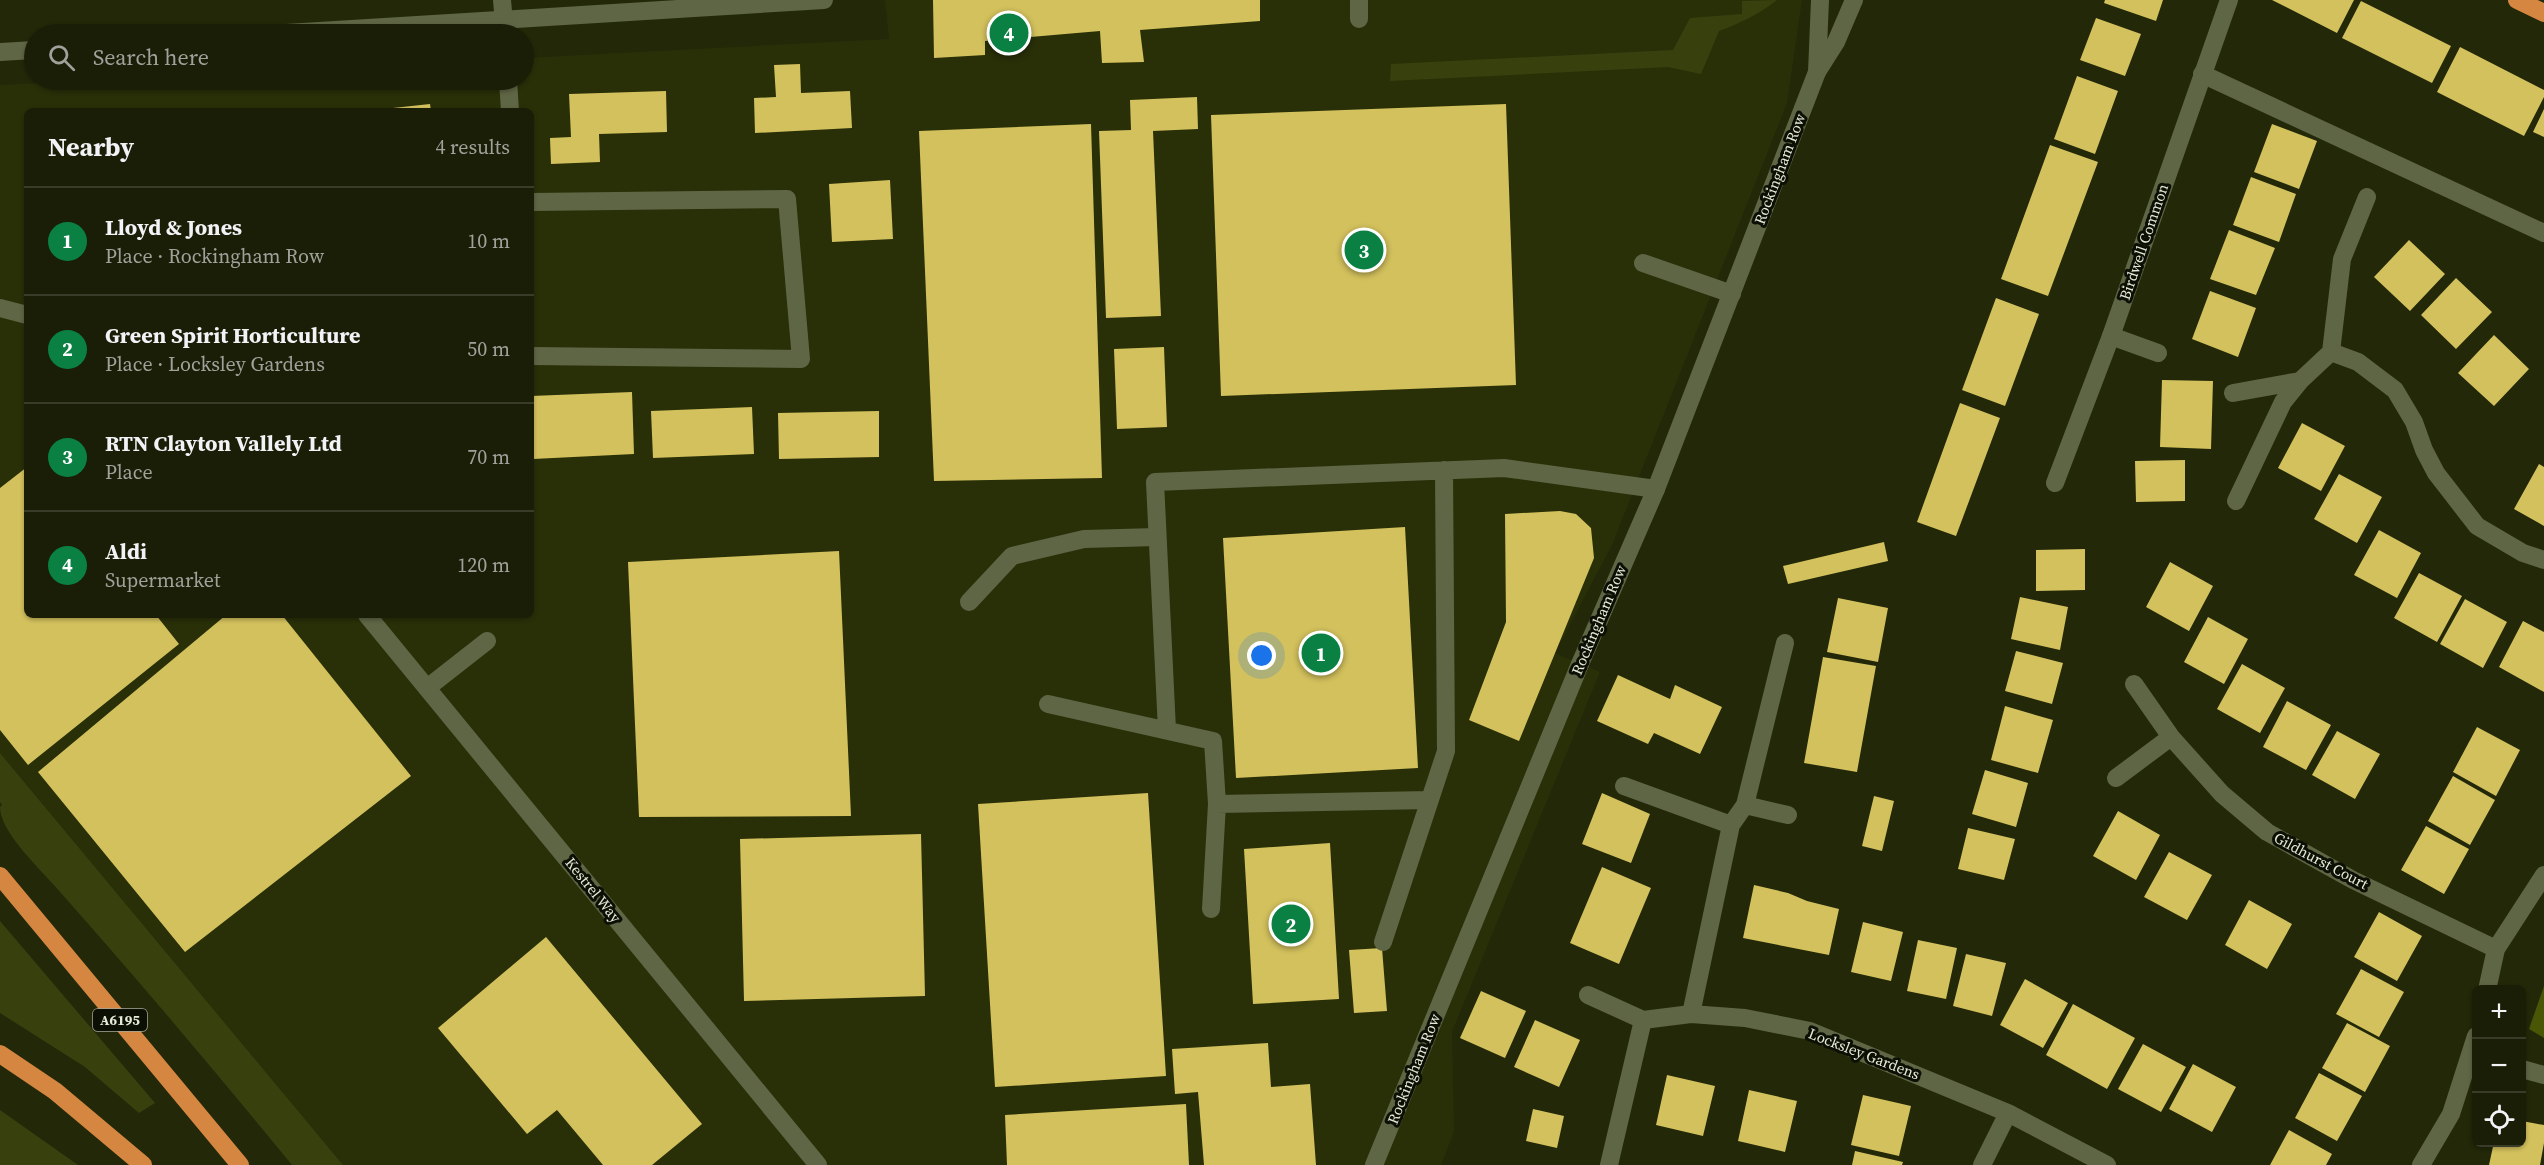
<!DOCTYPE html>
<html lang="en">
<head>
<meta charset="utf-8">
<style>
  :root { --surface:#1a1e06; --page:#272b14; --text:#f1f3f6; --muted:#9fa29b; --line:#383c28; --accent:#0b8043 }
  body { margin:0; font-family:"Source Serif 4",serif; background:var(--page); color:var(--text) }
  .controls { position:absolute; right:18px; bottom:18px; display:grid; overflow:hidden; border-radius:9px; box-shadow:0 2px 4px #0004 }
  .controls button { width:54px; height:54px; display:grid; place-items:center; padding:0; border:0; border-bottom:2px solid var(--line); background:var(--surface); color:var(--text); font:30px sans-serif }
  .you { position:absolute; left:1262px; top:656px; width:21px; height:21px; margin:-15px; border:4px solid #fff; border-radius:50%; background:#1a73e8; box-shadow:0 0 0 9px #1a73e833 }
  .badge { display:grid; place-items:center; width:39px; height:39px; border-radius:50%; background:var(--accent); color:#fff; font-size:20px; font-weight:700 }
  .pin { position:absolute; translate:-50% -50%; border:3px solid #fff; box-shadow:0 2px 6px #0006 }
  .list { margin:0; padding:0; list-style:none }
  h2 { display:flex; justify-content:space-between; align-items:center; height:78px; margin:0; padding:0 24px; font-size:26px }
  h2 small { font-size:20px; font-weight:400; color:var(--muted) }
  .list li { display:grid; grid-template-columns:39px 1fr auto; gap:18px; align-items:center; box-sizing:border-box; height:108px; padding:0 24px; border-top:2px solid var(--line) }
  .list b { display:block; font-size:22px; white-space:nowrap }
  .list p { margin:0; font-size:20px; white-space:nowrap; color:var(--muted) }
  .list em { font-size:20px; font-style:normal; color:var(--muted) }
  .icon { flex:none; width:33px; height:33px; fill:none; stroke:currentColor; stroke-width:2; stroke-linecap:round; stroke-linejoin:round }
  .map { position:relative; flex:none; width:2544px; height:1165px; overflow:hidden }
  .search { position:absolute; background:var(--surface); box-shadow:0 2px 4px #0004; left:24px; top:24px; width:510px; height:66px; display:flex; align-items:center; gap:15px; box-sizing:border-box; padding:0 21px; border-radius:33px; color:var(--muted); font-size:22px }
  .panel { position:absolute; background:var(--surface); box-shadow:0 2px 4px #0004; left:24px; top:108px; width:510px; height:510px; border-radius:9px }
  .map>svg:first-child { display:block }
</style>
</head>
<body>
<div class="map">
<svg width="2544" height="1165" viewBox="0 0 2544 1165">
  <rect width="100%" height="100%" fill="#222808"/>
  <path fill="#293008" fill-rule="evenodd" d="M885,0H1802L1787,103L1612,545L1555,653L1600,672L1452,1032L1454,1132L1441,1165H343L0,753V85L98,80H524V58L889,39ZM27,111H531V615H27Z"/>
  <path fill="#38410e" d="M1774,0H1777C1759,14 1741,23 1719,31L1701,74L1668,67L1390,81L1391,64L1673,50L1690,18L1742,14V1Z
    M0,753L343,1165H292C214,1070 135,976 53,884C37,866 0,831 0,807L2,805L0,802Z
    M0,921L155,1103L139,1113L85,1067L0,1013Z
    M0,1110L78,1165H0Z"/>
  <path fill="#495605" d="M2544,986V1038L2529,1029Z"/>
  <path fill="#d3c15d" d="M933,0H1260V21L1140,30L1144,62L1102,63L1100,31L985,41V55L934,58Z
    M2105,0H2163L2156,21L2104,3Z
    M2272,0H2354L2337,33Z
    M2361,1L2451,46L2432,83L2342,38Z
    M2096,18L2141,34L2125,76L2080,60Z
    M2460,47L2544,90V97L2524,136L2437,92Z
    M800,64L801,93L850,91L852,128L755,133L754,98L776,97L774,65Z
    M2077,76L2118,91L2095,154L2054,139Z
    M666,91L667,132L599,134L600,162L551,164L550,138L571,137L569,94Z
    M1197,97L1198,129L1153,131L1161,316L1106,318L1099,131L1131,130L1130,100Z
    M430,104L431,111H393V108Z
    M1506,104L1516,385L1221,396L1211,115Z
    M2544,109V137L2533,132Z
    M1091,124L1102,478L934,481L919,131Z
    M2272,124L2317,141L2299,189L2254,172Z
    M2050,145L2098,162L2048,296L2001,279Z
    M2251,177L2296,194L2279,242L2233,225Z
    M890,180L893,239L832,242L829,184Z
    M2229,230L2275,248L2256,295L2210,279Z
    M2409,240L2445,274L2410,311L2374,277Z
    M2456,278L2492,312L2456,349L2421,315Z
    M2210,291L2256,308L2238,357L2192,339Z
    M1996,298L2039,314L2005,406L1962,390Z
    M2494,335L2529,369L2494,406L2458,373Z
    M1164,347L1167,427L1117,429L1114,349Z
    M2162,380L2213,381L2211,449L2160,447Z
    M632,392L634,454L533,459L531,396Z
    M1960,403L2000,418L1956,536L1917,522Z
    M752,407L754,454L653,458L651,411Z
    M879,411V457L779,459L778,413Z
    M2302,423L2345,446L2321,491L2278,468Z
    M2185,460V501L2136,502L2135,461Z
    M2539,464L2544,467V526L2514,509Z
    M27,467V615H156L179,644L28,765L0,730V488Z
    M2339,474L2382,497L2357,543L2314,519Z
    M1560,511L1576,514L1591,528L1594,558L1519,741L1469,720L1506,622L1505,514Z
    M1405,527L1418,768L1236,778L1223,538Z
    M2379,530L2421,553L2397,598L2354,575Z
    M1884,542L1888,561L1788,584L1783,566Z
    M2085,549V590L2036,591V550Z
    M839,551L851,816L639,817L628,562Z
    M2170,562L2213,586L2189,631L2146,607Z
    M2419,573L2462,596L2437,642L2394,618Z
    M2020,597L2068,607L2060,650L2011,639Z
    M1838,598L1888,608L1878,662L1827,652Z
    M2465,599L2507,622L2483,668L2440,644Z
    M226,615H282L411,776L185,952L38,772Z
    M2208,617L2248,639L2224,684L2184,662Z
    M2523,621L2544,632V692L2499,667Z
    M2016,651L2063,663L2052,704L2005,691Z
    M1823,657L1876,666L1857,772L1804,763Z
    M2242,664L2285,688L2260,733L2217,709Z
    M1618,675L1670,699L1675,685L1722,707L1700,754L1654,733L1648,744L1597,721Z
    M2287,701L2331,725L2306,770L2263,747Z
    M2005,706L2053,720L2038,773L1991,760Z
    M2477,727L2520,750L2496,796L2453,772Z
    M2337,731L2380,754L2355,799L2312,775Z
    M1985,770L2028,783L2016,827L1972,814Z
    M2453,776L2495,800L2470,845L2428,821Z
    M1148,793L1166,1076L995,1087L978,804Z
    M1602,793L1650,814L1631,863L1582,844Z
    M1874,796L1894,801L1882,851L1862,846Z
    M2118,811L2160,835L2136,880L2093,856Z
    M2426,826L2469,849L2444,894L2401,870Z
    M1968,828L2015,839L2004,880L1958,869Z
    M921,834L925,996L744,1001L740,839Z
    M1330,843L1339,999L1253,1004L1244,849Z
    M2169,852L2212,875L2187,920L2144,897Z
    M1602,867L1651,888L1619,964L1570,943Z
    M1754,885L1788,893L1807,901L1839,909L1829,955L1743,938Z
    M2249,900L2292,924L2267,969L2225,945Z
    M2379,912L2422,936L2397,981L2354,957Z
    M1863,922L1903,932L1891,981L1851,972Z
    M546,937L702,1124L652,1165H603L557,1110L527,1134L438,1028Z
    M1918,940L1957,948L1946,999L1907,991Z
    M1382,948L1387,1011L1354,1013L1349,950Z
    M1966,954L2006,963L1992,1016L1953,1006Z
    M2361,969L2404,992L2379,1037L2336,1014Z
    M2025,979L2068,1003L2043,1048L2000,1025Z
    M1481,991L1526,1011L1505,1058L1460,1038Z
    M2073,1004L2135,1038L2107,1089L2046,1055Z
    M1535,1020L1580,1040L1559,1087L1514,1067Z
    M2347,1023L2390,1046L2365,1092L2322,1068Z
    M1268,1043L1271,1087L1310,1084L1316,1165H1204L1198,1092L1175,1094L1172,1049Z
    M2143,1044L2186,1067L2161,1112L2118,1089Z
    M2193,1064L2236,1087L2212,1132L2169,1109Z
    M2319,1073L2362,1096L2337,1141L2295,1118Z
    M1667,1075L1715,1086L1703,1136L1656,1125Z
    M1749,1090L1797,1101L1785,1152L1738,1141Z
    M1863,1095L1911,1106L1899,1156L1851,1145Z
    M1186,1104L1189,1165H1007L1005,1115Z
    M1533,1109L1564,1116L1557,1148L1526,1141Z
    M2522,1121L2544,1125V1143L2540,1165H2489L2494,1142H2522Z
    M2289,1130L2332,1154L2326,1165H2270Z
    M1855,1151L1903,1162L1902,1165H1852Z"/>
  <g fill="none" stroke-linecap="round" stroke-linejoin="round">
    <path stroke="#5e6645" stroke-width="18" d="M1359,0V19
      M270,34L824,0
      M0,52L34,50
      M1817,72L1836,42L1854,0
      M2202,74L2544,233
      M508,80L510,111
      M531,202L787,199L801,359L531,356
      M1643,263L1732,294
      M0,308L27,315
      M2111,336L2158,353
      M2233,393L2300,381
      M2236,501L2283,402L2300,381L2331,352L2342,259L2367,197
      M969,602L1012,556L1084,539L1157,537
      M427,688L487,641
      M1048,704L1213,741L1217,804L1211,909
      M1167,730L1155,482L1504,468L1656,489
      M1624,786L1731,825L1691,1014
      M1217,804L1430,800
      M1745,805L1788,815
      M1731,825L1745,805L1785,643
      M1383,942L1446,751L1444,470
      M1374,1165L1580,664"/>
    <path stroke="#5e6645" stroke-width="18" d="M502,0L505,34
      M2331,352L2358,362L2395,390L2414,422L2424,450L2436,473L2477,526L2523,553L2544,560
      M2055,483L2111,336L2229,0
      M367,615L818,1165
      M1580,664L1656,489L1817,72L1820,0
      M2134,684L2171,737L2222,794L2267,832L2353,880L2496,949
      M2116,778L2171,737
      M2487,990L2496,949L2544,875
      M1588,995L1643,1020
      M2522,1069L2544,1075
      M1609,1165L1643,1020L1691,1014L1745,1018L1810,1031L2008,1113L2107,1165
      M1982,1165L2008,1113
      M2421,1165L2451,1114L2476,1036"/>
    <path stroke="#d58741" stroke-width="18" d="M2517,0L2544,13
      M0,876L240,1165
      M0,1054L55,1091L143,1165"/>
  </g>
  <g text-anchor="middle" stroke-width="6" stroke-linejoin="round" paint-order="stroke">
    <rect fill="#0c0f04" stroke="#a4a898" stroke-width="1.5" x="93" y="1009" width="54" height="22" rx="4.5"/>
    <g font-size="14" font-weight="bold" fill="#e5ead8">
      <text x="120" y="1025">A6195</text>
    </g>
    <g font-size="15" fill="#e5ead8" stroke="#0c0f04">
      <text transform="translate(1780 169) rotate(-69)" y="5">Rockingham Row</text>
      <text transform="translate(2144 242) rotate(-71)" y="5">Birdwell Common</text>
      <text transform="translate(1599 620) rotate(-67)" y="5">Rockingham Row</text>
      <text transform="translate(2321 861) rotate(28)" y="5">Gildhurst Court</text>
      <text transform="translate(593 890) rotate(51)" y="5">Kestrel Way</text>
      <text transform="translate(1864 1054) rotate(21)" y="5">Locksley Gardens</text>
      <text transform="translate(1414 1069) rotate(-68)" y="5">Rockingham Row</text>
    </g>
  </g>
</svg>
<div class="controls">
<button>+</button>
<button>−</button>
<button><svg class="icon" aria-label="locate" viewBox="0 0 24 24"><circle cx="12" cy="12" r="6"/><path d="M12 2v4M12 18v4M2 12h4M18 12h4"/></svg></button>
</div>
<div class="you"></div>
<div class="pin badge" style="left:1321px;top:653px">1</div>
<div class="pin badge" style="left:1291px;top:924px">2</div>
<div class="pin badge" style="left:1364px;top:250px">3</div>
<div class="pin badge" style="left:1009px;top:33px">4</div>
<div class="search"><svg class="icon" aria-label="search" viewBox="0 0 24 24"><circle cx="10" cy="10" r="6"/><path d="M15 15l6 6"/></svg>Search here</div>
<section class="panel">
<h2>Nearby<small>4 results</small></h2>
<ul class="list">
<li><span class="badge">1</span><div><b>Lloyd &amp; Jones</b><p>Place · Rockingham Row</p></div><em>10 m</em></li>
<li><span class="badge">2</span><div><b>Green Spirit Horticulture</b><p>Place · Locksley Gardens</p></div><em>50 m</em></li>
<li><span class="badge">3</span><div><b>RTN Clayton Vallely Ltd</b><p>Place</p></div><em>70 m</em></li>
<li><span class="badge">4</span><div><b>Aldi</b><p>Supermarket</p></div><em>120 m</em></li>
</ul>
</section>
</div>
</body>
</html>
